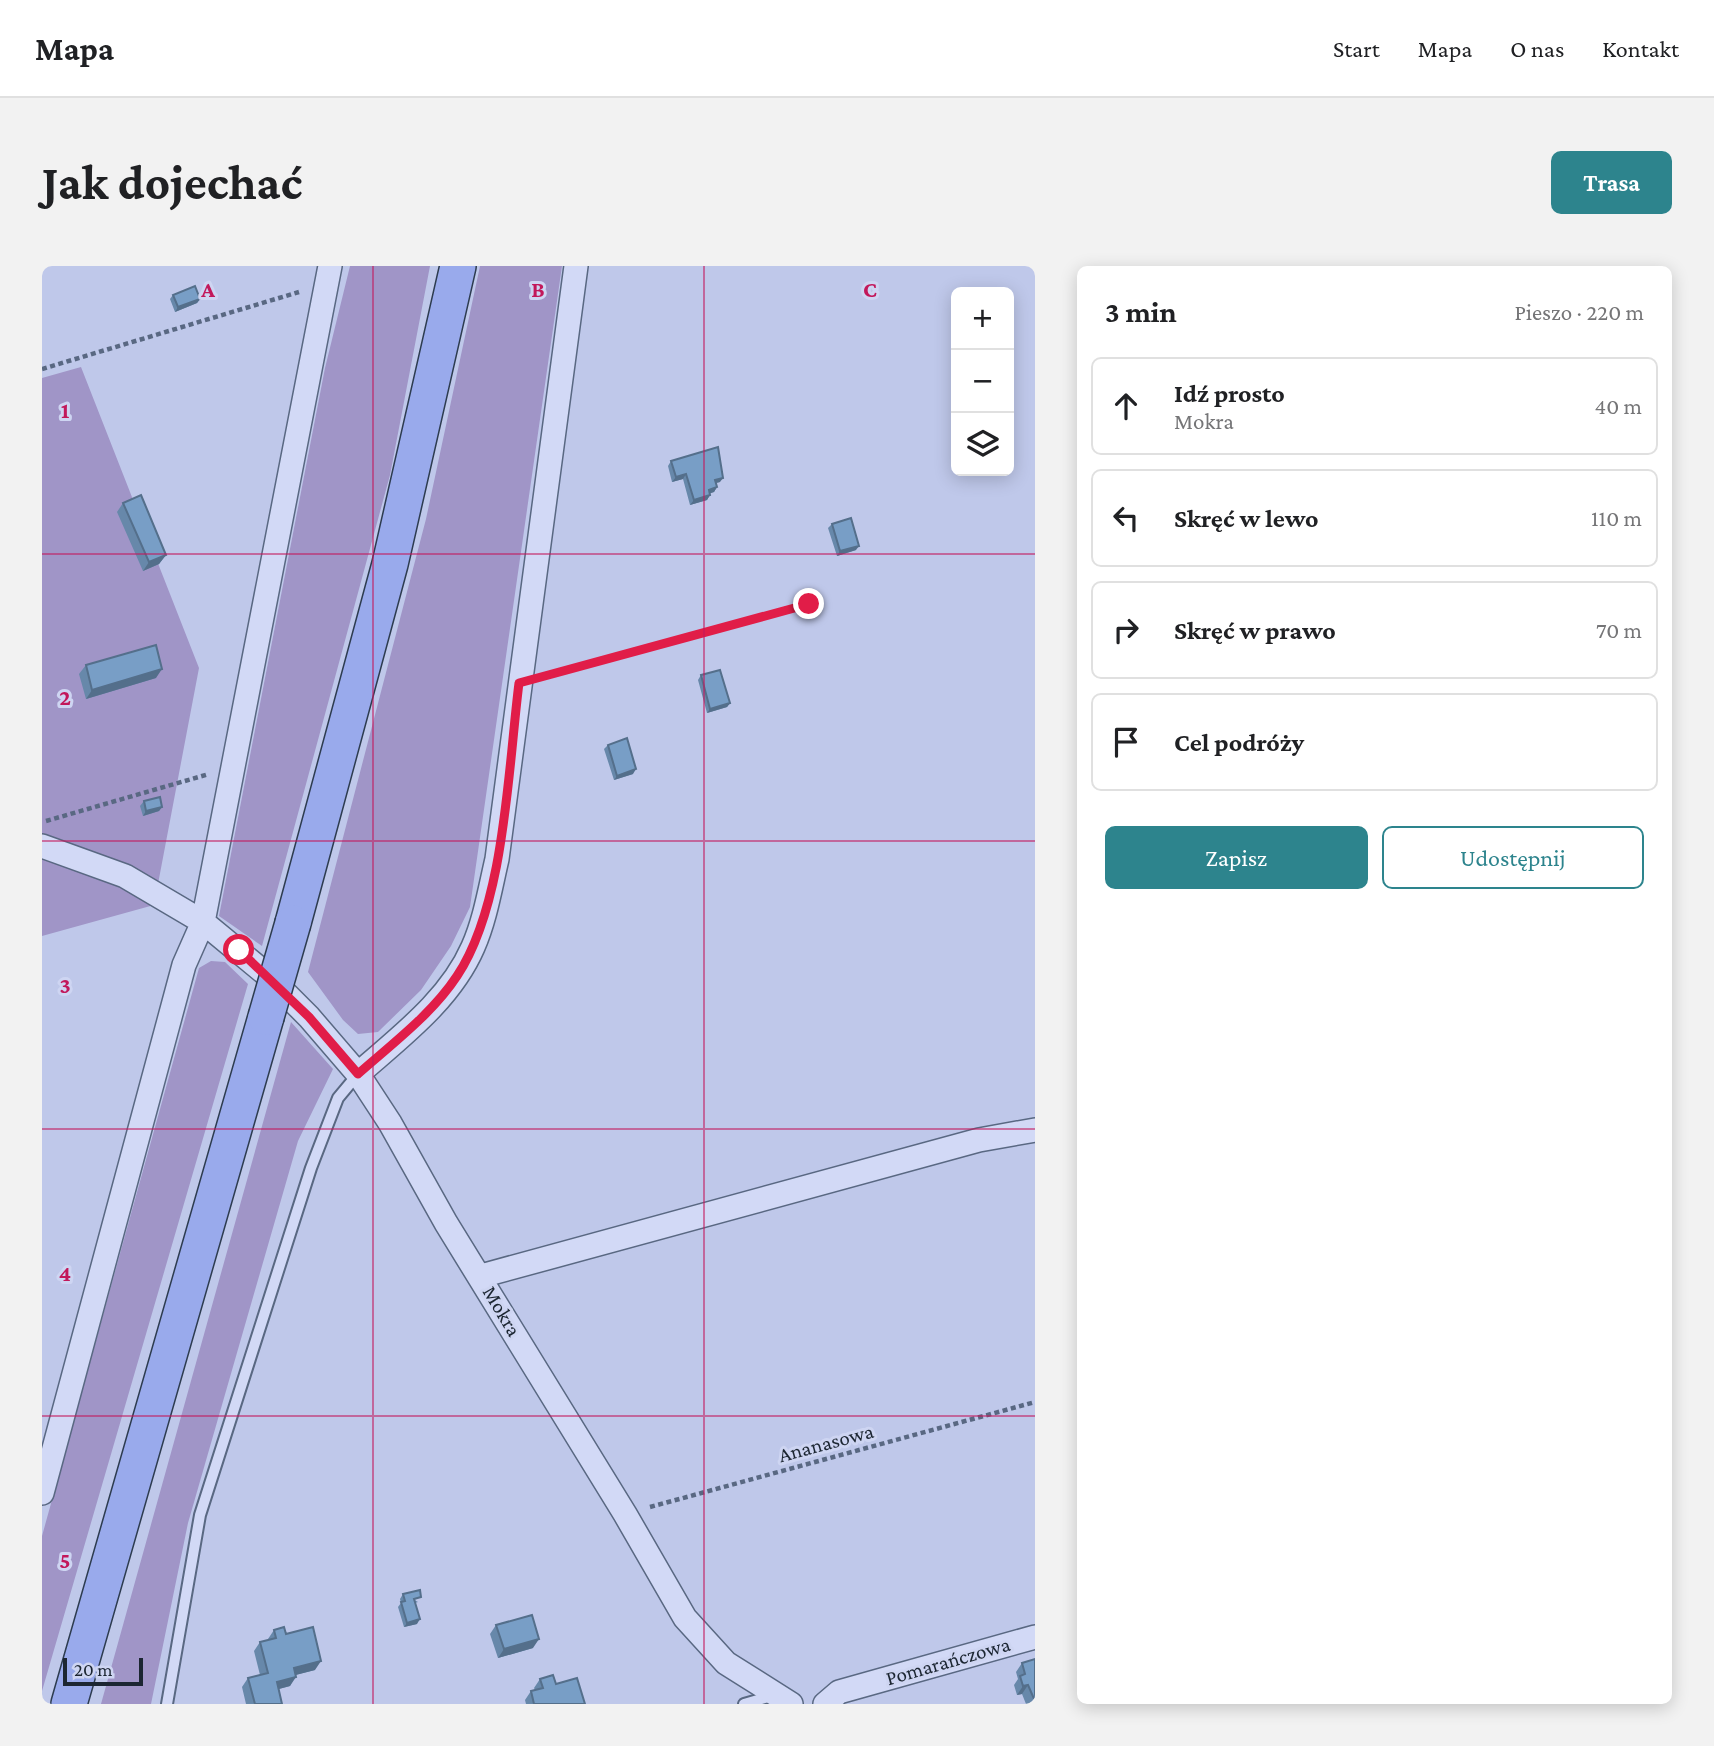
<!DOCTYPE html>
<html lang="pl">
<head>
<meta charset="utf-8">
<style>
  :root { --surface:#fff; --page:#f2f2f2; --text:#202124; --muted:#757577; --line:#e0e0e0; --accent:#2d848d }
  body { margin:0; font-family:"Crimson Pro",serif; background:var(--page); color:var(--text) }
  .controls { position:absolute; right:21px; top:21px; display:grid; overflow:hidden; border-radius:10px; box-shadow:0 4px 18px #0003 }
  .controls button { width:63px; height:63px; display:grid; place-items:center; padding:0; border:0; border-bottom:2px solid var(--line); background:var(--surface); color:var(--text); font:35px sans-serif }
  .scale { position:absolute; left:21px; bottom:18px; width:80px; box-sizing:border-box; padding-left:7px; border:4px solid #1c2632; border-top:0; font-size:19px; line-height:24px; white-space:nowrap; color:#1c2632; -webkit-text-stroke:5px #ced5f2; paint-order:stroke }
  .stop { position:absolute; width:21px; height:21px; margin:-16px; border:5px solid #e11d48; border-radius:50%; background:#fff }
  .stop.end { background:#e11d48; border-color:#fff; box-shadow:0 2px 7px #0008 }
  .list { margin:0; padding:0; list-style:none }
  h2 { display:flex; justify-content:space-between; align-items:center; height:91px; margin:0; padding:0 28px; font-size:30px }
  h2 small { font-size:23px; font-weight:400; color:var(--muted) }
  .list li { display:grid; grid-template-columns:46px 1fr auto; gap:21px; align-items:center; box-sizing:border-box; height:98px; margin:0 14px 14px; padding:0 14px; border:2px solid var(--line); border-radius:10px }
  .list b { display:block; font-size:26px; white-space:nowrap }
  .list p { margin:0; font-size:23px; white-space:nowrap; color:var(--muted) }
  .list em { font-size:23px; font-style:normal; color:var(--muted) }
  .actions { display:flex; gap:14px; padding:21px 28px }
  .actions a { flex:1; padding:16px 0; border:2px solid var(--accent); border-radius:10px; text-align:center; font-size:24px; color:var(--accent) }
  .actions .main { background:var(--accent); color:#fff }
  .icon { flex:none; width:38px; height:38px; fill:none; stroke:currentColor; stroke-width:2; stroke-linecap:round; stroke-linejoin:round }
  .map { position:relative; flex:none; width:993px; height:1438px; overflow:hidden; border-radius:10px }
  header { display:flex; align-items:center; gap:42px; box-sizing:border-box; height:98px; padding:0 35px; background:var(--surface); border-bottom:2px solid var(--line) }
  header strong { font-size:33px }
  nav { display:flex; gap:38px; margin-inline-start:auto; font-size:24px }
  .intro { display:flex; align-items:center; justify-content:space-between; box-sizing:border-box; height:168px; padding:0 42px }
  h1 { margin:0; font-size:49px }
  .button { padding:18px 32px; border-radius:10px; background:var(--accent); color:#fff; font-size:24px; font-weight:700 }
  main { display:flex; gap:42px; padding:0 42px }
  aside { flex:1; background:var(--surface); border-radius:10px; box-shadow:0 4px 18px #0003 }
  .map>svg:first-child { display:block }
</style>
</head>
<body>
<header>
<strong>Mapa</strong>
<nav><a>Start</a><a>Mapa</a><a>O nas</a><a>Kontakt</a></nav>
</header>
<div class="intro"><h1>Jak dojechać</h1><a class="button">Trasa</a></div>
<main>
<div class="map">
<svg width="993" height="1438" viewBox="0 0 993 1438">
  <rect width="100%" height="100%" fill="#bfc8ea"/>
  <path fill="#a095c7" d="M308,0H388L348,209L220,680L177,650L283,102Z
    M438,0H520L428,641L409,680L379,724L336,766L316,768L301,754L266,706L384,253Z
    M39,101L157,402L112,639L0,670V112Z
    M169,695L183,696L206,718L0,1425V1270L157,702Z
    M249,756L291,803L256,875L146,1257L109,1438H59Z"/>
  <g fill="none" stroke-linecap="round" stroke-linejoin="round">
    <defs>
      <path id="lane" d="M125,1438L158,1249L269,902L296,832L316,808
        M702,1438L733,1429"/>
      <path id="street" d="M0,580L83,610L161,656L224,708L267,751L316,808L348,857L404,957L583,1248L643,1352L684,1397L749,1438
        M316,808C358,771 408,734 431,681C443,654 448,623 455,593L534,0
        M439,1010L937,874L993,864
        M0,1227L142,699L161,656L288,0
        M783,1438L797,1426L993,1371"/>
      <path id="primary" d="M251,657L348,298L416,0
        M27,1438L224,751"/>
    </defs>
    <use href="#lane" stroke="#596882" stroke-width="14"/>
    <use href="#street" stroke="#596882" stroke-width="26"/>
    <use href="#primary" stroke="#2d3c50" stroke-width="38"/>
    <path stroke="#596882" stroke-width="4.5" stroke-dasharray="5 3.5" stroke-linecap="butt" d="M0,103L257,26
      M504,410L767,338
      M4,555L167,508
      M608,1241L993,1136"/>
    <use href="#lane" stroke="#d2d9f6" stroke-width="10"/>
    <use href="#street" stroke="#d2d9f6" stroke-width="23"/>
    <use href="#primary" stroke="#99aaec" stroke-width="35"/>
    <defs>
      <path id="primary-bridge" d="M224,751L251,657"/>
    </defs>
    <use href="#primary-bridge" stroke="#2d3c50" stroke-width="38" stroke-linecap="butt"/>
    <use href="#primary-bridge" stroke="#99aaec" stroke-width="35"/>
  </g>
  <path fill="#6788aa" d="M131,29L158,33L155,37L133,46L128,33Z
    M629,195L678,216L674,217L675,221L672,226L668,227V229L665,234L648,239L641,213L630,216L626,200Z
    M81,237L124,289L117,298L101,305L75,246Z
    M790,258L814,284L795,290L786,262Z
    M44,399L114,412L44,433L37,408Z
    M659,409L688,437L685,441L665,447L656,414Z
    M566,479L591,508L572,514L562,483Z
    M102,535L120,541L117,545L101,550L98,540Z
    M361,1328L376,1336L373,1337L375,1358L362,1361L356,1341L359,1337L358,1333Z
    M454,1359L491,1382L456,1392L448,1368Z
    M232,1364L244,1368L273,1404L253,1409L248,1420L237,1423L240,1438H204L200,1421L206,1412L218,1409L212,1385L218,1376L226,1374V1373Z
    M993,1393V1438H984L980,1428L975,1429L972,1419L976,1413L974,1406L980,1397Z
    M498,1413L514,1418L543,1438H484L483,1434L489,1425L493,1424L492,1422Z"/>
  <path fill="#546f8b" d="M158,33L155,37L133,46L136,41Z
    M644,208L641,213L630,216L634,211Z
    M681,212L678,216L669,218L673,214Z
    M675,221L672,226L663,229L667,224Z
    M668,229L665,234L648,239L652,234Z
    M817,280L814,284L795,290L798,285Z
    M124,289L117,298L101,305L107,296Z
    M120,403L114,412L44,433L50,424Z
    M688,437L685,441L665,447L668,443Z
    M594,503L591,508L572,514L575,510Z
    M120,541L117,545L101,550L104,545Z
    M378,1353L375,1358L362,1361L365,1357Z
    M497,1373L491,1382L456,1392L462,1383Z
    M279,1395L273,1404L246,1411L252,1402Z
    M254,1411L248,1420L229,1425L235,1416Z
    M986,1419L980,1428L975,1429L981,1420Z"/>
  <path fill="#789ec6" stroke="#546f8b" stroke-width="2" d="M153,20L158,33L136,41L131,29Z
    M676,181L681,212L673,214L675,221L667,224L668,229L652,234L644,208L634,211L629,195Z
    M99,229L124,289L107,296L81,237Z
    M809,252L817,280L798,285L790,258Z
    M114,379L120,403L50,424L44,399Z
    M678,404L688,437L668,443L659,409Z
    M585,472L594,503L575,510L566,479Z
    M118,531L120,541L104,545L102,535Z
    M378,1324L379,1331L372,1333L378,1353L365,1357L359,1336L363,1335L361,1328Z
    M490,1349L497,1373L462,1383L454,1359Z
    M242,1361L244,1368L271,1361L279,1395L252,1402L254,1411L235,1416L240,1438H213L206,1412L226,1407L218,1376L234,1372L232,1364Z
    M993,1393V1435L986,1419L981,1420L978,1410L983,1408L980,1397Z
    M511,1409L514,1418L535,1412L543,1438H492L489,1425L501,1422L498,1413Z"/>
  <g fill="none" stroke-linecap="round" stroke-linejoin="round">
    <path stroke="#e11d48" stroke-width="9" d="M197,684L267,751L316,808C350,778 390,748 415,710C463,638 466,503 477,417L767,338"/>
  </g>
  <path fill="none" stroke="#c2185b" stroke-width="2" stroke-opacity="0.55" d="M331,0V1438M662,0V1438M0,288H993M0,575H993M0,863H993M0,1150H993"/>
  <g text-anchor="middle" stroke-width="6" stroke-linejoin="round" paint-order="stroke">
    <g font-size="21" fill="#1c2632" stroke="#ced5f2">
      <text transform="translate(460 1045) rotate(59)" y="7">Mokra</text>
      <text transform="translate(784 1177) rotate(-15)" y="7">Ananasowa</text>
      <text transform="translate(906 1395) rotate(-16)" y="7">Pomarańczowa</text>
    </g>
  </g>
  <g font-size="23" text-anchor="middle" font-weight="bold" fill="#c2185b" stroke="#ced5f2" stroke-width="6" stroke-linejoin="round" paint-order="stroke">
    <text x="166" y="31">A</text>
    <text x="496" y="31">B</text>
    <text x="828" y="31">C</text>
    <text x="23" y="152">1</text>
    <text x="23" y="439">2</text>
    <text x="23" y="727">3</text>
    <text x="23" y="1015">4</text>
    <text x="23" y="1302">5</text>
  </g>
</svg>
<div class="controls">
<button>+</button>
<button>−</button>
<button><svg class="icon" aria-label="layers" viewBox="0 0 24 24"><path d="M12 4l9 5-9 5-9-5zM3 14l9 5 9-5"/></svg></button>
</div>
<div class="scale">20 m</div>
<div class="stop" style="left:197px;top:684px"></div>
<div class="stop end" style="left:767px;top:338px"></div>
</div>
<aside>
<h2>3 min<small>Pieszo · 220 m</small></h2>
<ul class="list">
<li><svg class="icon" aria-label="ahead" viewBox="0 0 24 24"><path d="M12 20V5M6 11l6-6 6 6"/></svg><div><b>Idź prosto</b><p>Mokra</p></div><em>40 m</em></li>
<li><svg class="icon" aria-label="left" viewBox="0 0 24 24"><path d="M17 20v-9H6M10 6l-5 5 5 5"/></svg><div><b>Skręć w lewo</b></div><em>110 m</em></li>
<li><svg class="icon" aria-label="right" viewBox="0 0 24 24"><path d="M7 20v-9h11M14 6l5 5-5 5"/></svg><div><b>Skręć w prawo</b></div><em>70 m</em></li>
<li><svg class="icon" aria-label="arrive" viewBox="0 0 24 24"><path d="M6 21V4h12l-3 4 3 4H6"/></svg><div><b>Cel podróży</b></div></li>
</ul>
<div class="actions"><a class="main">Zapisz</a><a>Udostępnij</a></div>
</aside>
</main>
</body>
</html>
